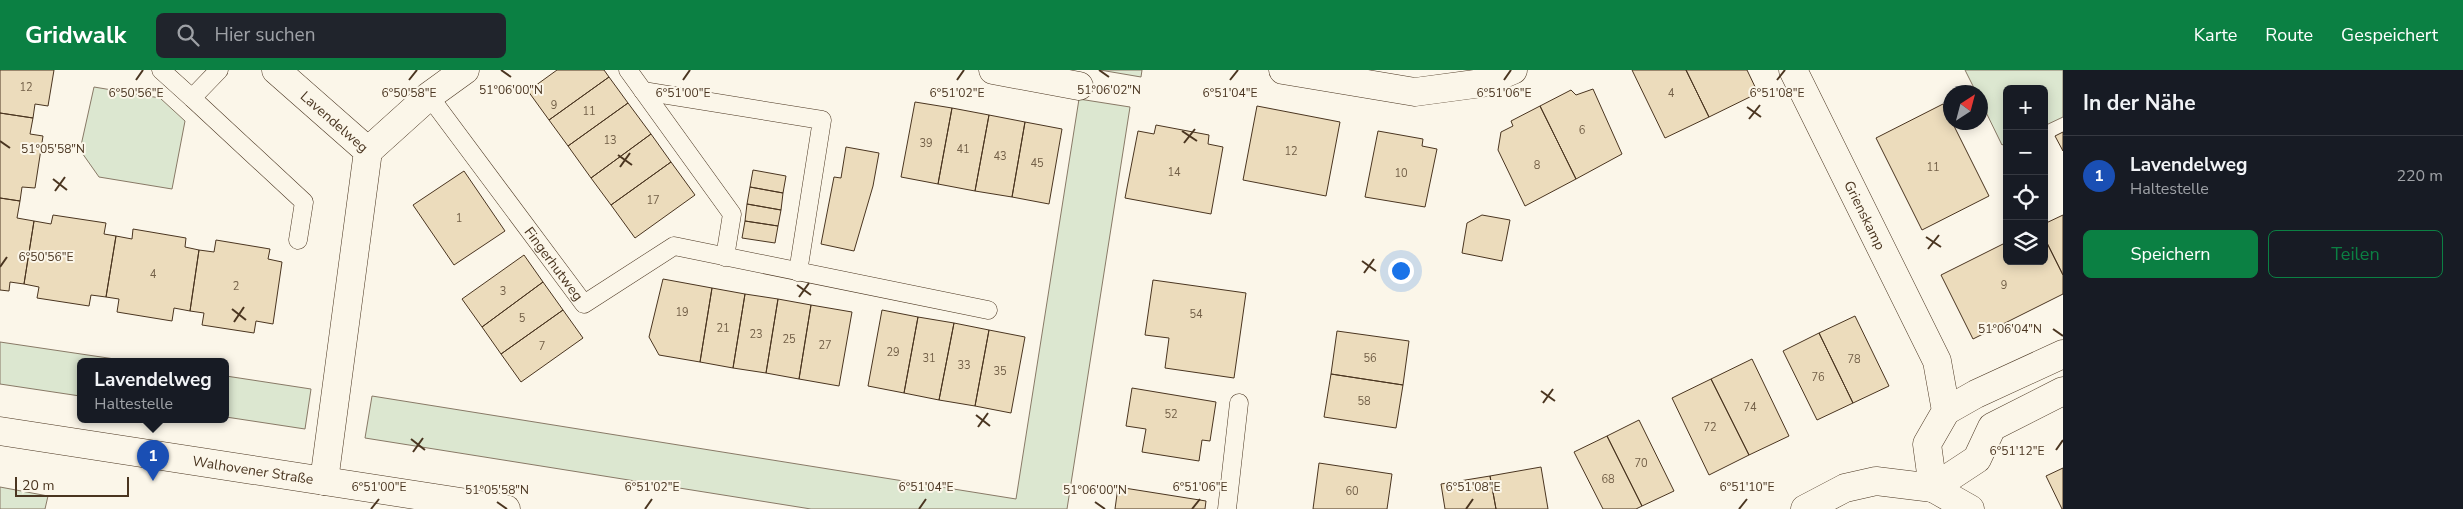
<!DOCTYPE html>
<html lang="de">
<head>
<meta charset="utf-8">
<style>
  :root { --surface:#171b24; --page:#20242c; --text:#f1f3f6; --muted:#9ea1a6; --line:#363941; --accent:#0b8043 }
  body { margin:0; font-family:"Nunito Sans",sans-serif; background:var(--page); color:var(--text) }
  .controls { position:absolute; right:15px; top:15px; display:grid; overflow:hidden; border-radius:8px; box-shadow:0 2px 12px #0003 }
  .controls button { width:45px; height:45px; display:grid; place-items:center; padding:0; border:0; border-bottom:1px solid var(--line); background:var(--surface); color:var(--text); font:25px sans-serif }
  .compass { position:absolute; left:1943px; top:15px; width:45px; height:45px; border-radius:50%; background:var(--surface); box-shadow:0 2px 12px #0003; rotate:36deg }
  .scale { position:absolute; left:15px; bottom:12px; width:114px; box-sizing:border-box; padding-left:5px; border:2px solid #4a3520; border-top:0; font-size:14px; line-height:18px; white-space:nowrap; color:#4a3520; -webkit-text-stroke:4px #fbf6e9; paint-order:stroke }
  .you { position:absolute; left:1400px; top:200px; width:18px; height:18px; margin:-12px; border:4px solid #fff; border-radius:50%; background:#1a73e8; box-shadow:0 0 0 8px #1a73e833 }
  .badge { display:grid; place-items:center; width:32px; height:32px; border-radius:50%; background:var(--accent); color:#fff; font-size:16px; font-weight:700 }
  .pin { position:absolute; translate:-50% -41px; filter:drop-shadow(0 1px 2px #0008) }
  .pin::after { content:''; position:absolute; top:26px; width:18px; height:15px; background:inherit; clip-path:polygon(0 0,100% 0,50% 100%) }
  .popup { position:absolute; left:77px; top:288px; width:152px; height:65px; box-sizing:border-box; display:grid; place-content:center; border-radius:8px; background:var(--surface); filter:drop-shadow(0 1px 4px #0005); font-size:16px; white-space:nowrap; color:var(--muted) }
  .popup b { font-size:19px; color:var(--text) }
  .popup::after { content:''; position:absolute; left:50%; top:100%; margin-left:-10px; border:10px solid transparent; border-top-color:var(--surface) }
  .list { margin:0; padding:0; list-style:none }
  h2 { display:flex; justify-content:space-between; align-items:center; height:65px; margin:0; padding:0 20px; font-size:21px }
  h2 small { font-size:16px; font-weight:400; color:var(--muted) }
  .list li { display:grid; grid-template-columns:32px 1fr auto; gap:15px; align-items:center; box-sizing:border-box; height:80px; padding:0 20px; border-top:1px solid var(--line) }
  .list b { display:block; font-size:19px; white-space:nowrap }
  .list p { margin:0; font-size:16px; white-space:nowrap; color:var(--muted) }
  .list em { font-size:16px; font-style:normal; color:var(--muted) }
  .actions { display:flex; gap:10px; padding:15px 20px }
  .actions a { flex:1; padding:11px 0; border:1px solid var(--accent); border-radius:8px; text-align:center; font-size:18px; color:var(--accent) }
  .actions .main { background:var(--accent); color:#fff }
  .icon { flex:none; width:28px; height:28px; fill:none; stroke:currentColor; stroke-width:2; stroke-linecap:round; stroke-linejoin:round }
  .map { position:relative; flex:none; width:2063px; height:439px; overflow:hidden }
  header { display:flex; align-items:center; gap:30px; box-sizing:border-box; height:70px; padding:0 25px; background:var(--accent); color:#fff }
  header strong { font-size:24px }
  nav { display:flex; gap:28px; margin-inline-start:auto; font-size:18px }
  .search { width:350px; height:45px; background:var(--page); display:flex; align-items:center; gap:12px; box-sizing:border-box; padding:0 18px; border-radius:8px; color:var(--muted); font-size:19px }
  main { display:flex }
  aside { flex:1; background:var(--surface) }
  .map>svg:first-child { display:block }
</style>
</head>
<body>
<header>
<strong>Gridwalk</strong>
<div class="search"><svg class="icon" aria-label="search" viewBox="0 0 24 24"><circle cx="10" cy="10" r="6"/><path d="M15 15l6 6"/></svg>Hier suchen</div>
<nav><a>Karte</a><a>Route</a><a>Gespeichert</a></nav>
</header>
<main>
<div class="map">
<svg width="2063" height="439" viewBox="0 0 2063 439">
  <rect width="100%" height="100%" fill="#fbf6e9"/>
  <path fill="#dce7d0" stroke="#887966" d="M1100,0H1142L1141,7Z
    M1965,0H2063V47L2044,56V19H2007V72L2002,75L1981,32L1980,22H1976Z
    M94,17L160,28L185,51L172,119L99,107L80,80Z
    M1079,29L1130,37L1067,439H811L365,368L372,326L1016,429Z
    M0,272L135,292H80V326L0,314Z
    M226,306L311,319L305,359L226,347Z
    M0,417L48,426L45,439H0Z"/>
  <path fill="#ecdcbc" stroke="#4a3520" d="M0,0H54L48,36L35,34L33,48L0,43Z
    M557,0H604L609,7L549,50L528,21Z
    M1632,0H1686L1709,47L1665,68Z
    M1686,0H1747L1758,23L1709,47Z
    M609,7L628,33L568,76L549,50Z
    M1593,19L1622,84L1576,109L1540,36L1571,20L1576,25Z
    M915,32L952,38L938,114L901,107Z
    M628,33L651,64L591,108L568,76Z
    M1943,34L1989,126L1922,160L1876,68Z
    M1257,36L1340,52L1326,126L1243,110Z
    M1540,36L1576,109L1525,136L1498,80L1501,62L1513,56L1511,51Z
    M952,38L989,45L975,121L938,114Z
    M0,43L33,48L30,64L43,66L35,118L22,117L20,131L0,128Z
    M989,45L1025,52L1012,127L975,121Z
    M1025,52L1062,59L1049,134L1012,127Z
    M1156,55L1209,65L1208,74L1223,77L1211,144L1125,128L1138,61L1154,64Z
    M1378,61L1423,69L1422,76L1437,79L1425,137L1365,127Z
    M2063,62V81L2055,66Z
    M651,64L671,92L611,135L591,108Z
    M846,77L879,83L873,116L854,181L821,174L834,107L841,108Z
    M671,92L695,125L635,168L611,135Z
    M753,100L786,106L783,123L750,117Z
    M464,101L505,161L454,195L413,135Z
    M750,117L783,123L781,140L747,134Z
    M0,128L20,131L17,148L34,151L24,214L10,212L9,221L0,220Z
    M747,134L781,140L778,156L745,151Z
    M53,145L106,153L104,164L116,166L106,227L91,225L89,236L37,228L39,217L24,214L34,151L51,154Z
    M1482,145L1510,150L1502,191L1462,183L1467,153Z
    M2063,145V205L2044,167V154Z
    M745,151L778,156L775,173L742,168Z
    M133,159L186,168L185,177L199,180L190,241L174,238L172,251L117,242L119,229L106,227L116,166L132,169Z
    M2044,167L2063,205V224L1973,269L1941,205L2007,172V191H2044Z
    M216,170L270,179L268,189L282,192L273,254L256,251L254,263L202,255L204,243L190,241L199,180L214,182Z
    M524,185L543,212L482,257L462,229Z
    M663,209L712,218L700,292L659,285L649,267Z
    M1153,210L1246,223L1234,308L1165,298L1169,268L1145,265Z
    M543,212L563,240L501,284L482,257Z
    M712,218L745,224L733,298L700,292Z
    M745,224L778,229L766,303L733,298Z
    M778,229L811,235L799,309L766,303Z
    M811,235L852,242L839,316L799,309Z
    M563,240L583,268L521,312L501,284Z
    M882,240L918,247L904,323L868,316Z
    M1855,246L1889,316L1853,333L1819,263Z
    M918,247L954,253L939,330L904,323Z
    M954,253L989,260L975,336L939,330Z
    M989,260L1025,267L1011,343L975,336Z
    M1337,261L1409,271L1403,315L1331,304Z
    M1819,263L1853,333L1817,350L1783,281Z
    M1752,289L1789,366L1749,385L1711,309Z
    M1331,304L1403,315L1396,358L1324,347Z
    M1711,309L1749,385L1709,405L1672,328Z
    M1132,318L1216,332L1210,371L1202,370L1199,391L1142,382L1146,359L1126,356Z
    M1639,350L1674,421L1642,436L1607,366Z
    M1607,366L1642,436L1636,439H1603L1574,382Z
    M1319,393L1392,404L1387,439H1313Z
    M1541,397L1548,439H1496L1490,406Z
    M2063,398V439H2062L2046,406Z
    M1490,406L1496,439H1445L1441,414Z
    M1118,417L1206,431L1205,439H1115Z"/>
  <g fill="none" stroke-linecap="round" stroke-linejoin="round">
    <defs>
      <g id="lane">
        <path d="M161,0L192,28"/>
        <path d="M219,0L192,28L304,132L298,170"/>
        <path d="M628,0L732,144L725,187"/>
        <path d="M643,21L822,50L798,202"/>
        <path id="s1" d="M429,26L584,234L674,176L988,240"/>
        <path d="M1227,439L1239,333"/>
      </g>
      <g id="street">
        <path id="s2" d="M276,0L368,81L324,411"/>
        <path d="M993,0L1079,16"/>
        <path d="M1283,0L1415,22L1482,13L1513,0"/>
        <path id="s3" d="M1793,0L1937,291L1946,341L1927,374L1933,418"/>
        <path d="M368,81L429,26L465,0"/>
        <path d="M1946,341L1976,324L2063,284"/>
        <path id="s4" d="M0,361L506,439"/>
        <path d="M1933,418L1970,439"/>
        <path d="M1805,439L1845,418L1876,411L1933,418L1977,389L1992,357L2063,321"/>
      </g>
    </defs>
    <use href="#lane" stroke="#4a3520" stroke-width="19"/>
    <use href="#street" stroke="#4a3520" stroke-width="29"/>
    <use href="#lane" stroke="#fbf6e9" stroke-width="18"/>
    <use href="#street" stroke="#fbf6e9" stroke-width="28"/>
  </g>
  <path fill="none" stroke="#4a3520" stroke-width="2" d="M501,0L511,7M1099,0L1109,7M136,10L143,0M409,10L417,0M683,10L690,0M957,10L964,0M1230,10L1238,0M1504,10L1511,0M1777,10L1785,0M1747,37L1761,47M1749,49L1760,35M1182,61L1197,71M0,71L10,78M1184,73L1195,59M618,85L632,95M620,97L630,83M53,109L67,120M55,121L65,107M1926,167L1941,177M1928,179L1939,165M1362,191L1376,201M0,197L7,187M1364,203L1374,189M797,215L811,225M799,227L809,213M232,239L246,250M234,252L244,237M2053,259L2063,266M1541,321L1555,331M1543,333L1553,319M976,345L990,356M978,357L988,343M411,369L425,380M2056,380L2063,370M413,382L423,368M497,432L507,439M1095,432L1105,439M371,439L379,429M645,439L652,429M919,439L926,429M1192,439L1200,429M1466,439L1473,429M1739,439L1747,429"/>
  <g text-anchor="middle" stroke-width="4" stroke-linejoin="round" paint-order="stroke">
    <g font-size="11" fill="#725f47">
      <text x="26" y="21">12</text>
      <text x="1671" y="27">4</text>
      <text x="554" y="39">9</text>
      <text x="589" y="45">11</text>
      <text x="1582" y="64">6</text>
      <text x="610" y="74">13</text>
      <text x="926" y="77">39</text>
      <text x="963" y="83">41</text>
      <text x="1291" y="85">12</text>
      <text x="1000" y="90">43</text>
      <text x="1037" y="97">45</text>
      <text x="1537" y="99">8</text>
      <text x="1933" y="101">11</text>
      <text x="1174" y="106">14</text>
      <text x="1401" y="107">10</text>
      <text x="653" y="134">17</text>
      <text x="459" y="152">1</text>
      <text x="153" y="208">4</text>
      <text x="2004" y="219">9</text>
      <text x="236" y="220">2</text>
      <text x="503" y="225">3</text>
      <text x="682" y="246">19</text>
      <text x="1196" y="248">54</text>
      <text x="522" y="252">5</text>
      <text x="723" y="262">21</text>
      <text x="756" y="268">23</text>
      <text x="789" y="273">25</text>
      <text x="825" y="279">27</text>
      <text x="542" y="280">7</text>
      <text x="893" y="286">29</text>
      <text x="929" y="292">31</text>
      <text x="1370" y="292">56</text>
      <text x="1854" y="293">78</text>
      <text x="964" y="299">33</text>
      <text x="1000" y="305">35</text>
      <text x="1818" y="311">76</text>
      <text x="1364" y="335">58</text>
      <text x="1750" y="341">74</text>
      <text x="1171" y="348">52</text>
      <text x="1710" y="361">72</text>
      <text x="1641" y="397">70</text>
      <text x="1608" y="413">68</text>
      <text x="1352" y="425">60</text>
    </g>
    <g font-size="14" fill="#4a3520" stroke="#fbf6e9">
      <text dy="5" stroke="none"><textPath href="#s2" startOffset="78">Lavendelweg</textPath></text>
      <text dy="5" stroke="none"><textPath href="#s3" startOffset="162">Grienskamp</textPath></text>
      <text dy="5" stroke="none"><textPath href="#s1" startOffset="209">Fingerhutweg</textPath></text>
      <text dy="5" stroke="none"><textPath href="#s4" startOffset="256">Walhovener Straße</textPath></text>
    </g>
  </g>
  <g font-size="12" text-anchor="middle" fill="#4a3520" stroke="#fbf6e9" stroke-width="4" stroke-linejoin="round" paint-order="stroke">
    <text x="511" y="24">51°06'00"N</text>
    <text x="1109" y="24">51°06'02"N</text>
    <text x="136" y="27">6°50'56"E</text>
    <text x="409" y="27">6°50'58"E</text>
    <text x="683" y="27">6°51'00"E</text>
    <text x="957" y="27">6°51'02"E</text>
    <text x="1230" y="27">6°51'04"E</text>
    <text x="1504" y="27">6°51'06"E</text>
    <text x="1777" y="27">6°51'08"E</text>
    <text x="53" y="83">51°05'58"N</text>
    <text x="46" y="191">6°50'56"E</text>
    <text x="2010" y="263">51°06'04"N</text>
    <text x="2017" y="385">6°51'12"E</text>
    <text x="379" y="421">6°51'00"E</text>
    <text x="652" y="421">6°51'02"E</text>
    <text x="926" y="421">6°51'04"E</text>
    <text x="1200" y="421">6°51'06"E</text>
    <text x="1473" y="421">6°51'08"E</text>
    <text x="1747" y="421">6°51'10"E</text>
    <text x="497" y="424">51°05'58"N</text>
    <text x="1095" y="424">51°06'00"N</text>
  </g>
</svg>
<div class="controls">
<button>+</button>
<button>−</button>
<button><svg class="icon" aria-label="locate" viewBox="0 0 24 24"><circle cx="12" cy="12" r="6"/><path d="M12 2v4M12 18v4M2 12h4M18 12h4"/></svg></button>
<button><svg class="icon" aria-label="layers" viewBox="0 0 24 24"><path d="M12 4l9 5-9 5-9-5zM3 14l9 5 9-5"/></svg></button>
</div>
<svg class="compass" viewBox="-18 -18 36 36"><path d="M0-13l5 13h-10z" fill="#e53935"/><path d="M0 13l5-13h-10z" fill="#9ea1a6"/></svg>
<div class="scale">20 m</div>
<div class="you"></div>
<div class="pin badge" style="left:153px;top:411px;background:#1a4fb4">1</div>
<div class="popup"><b>Lavendelweg</b>Haltestelle</div>
</div>
<aside>
<h2>In der Nähe<small></small></h2>
<ul class="list">
<li><span class="badge" style="background:#1a4fb4">1</span><div><b>Lavendelweg</b><p>Haltestelle</p></div><em>220 m</em></li>
</ul>
<div class="actions"><a class="main">Speichern</a><a>Teilen</a></div>
</aside>
</main>
</body>
</html>
